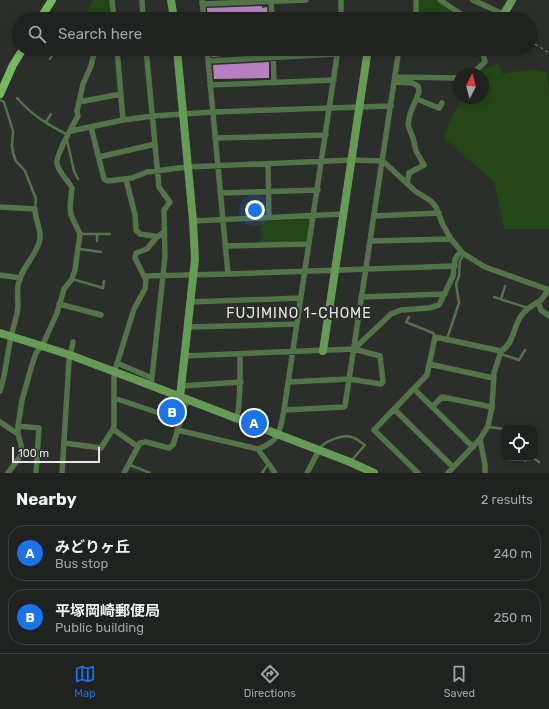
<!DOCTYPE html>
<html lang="en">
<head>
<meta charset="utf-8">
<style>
  :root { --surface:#202220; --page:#2d2f2d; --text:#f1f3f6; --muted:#a2a4a5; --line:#3d3f3e; --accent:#1a73e8 }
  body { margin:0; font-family:Rubik,"Noto Sans JP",sans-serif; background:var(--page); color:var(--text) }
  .controls { position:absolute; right:12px; bottom:12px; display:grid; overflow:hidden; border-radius:8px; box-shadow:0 2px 6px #0003 }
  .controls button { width:36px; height:36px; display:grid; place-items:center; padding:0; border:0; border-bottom:1px solid var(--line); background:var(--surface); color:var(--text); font:20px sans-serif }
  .compass { position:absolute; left:453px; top:68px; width:36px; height:36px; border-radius:50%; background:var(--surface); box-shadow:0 2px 6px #0003; rotate:6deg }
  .scale { position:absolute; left:12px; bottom:10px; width:88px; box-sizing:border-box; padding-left:4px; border:2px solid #e6e7e5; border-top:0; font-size:11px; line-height:14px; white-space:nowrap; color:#e6e7e5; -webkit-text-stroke:3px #2b2e2b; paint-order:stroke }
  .you { position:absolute; left:255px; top:210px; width:14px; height:14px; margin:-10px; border:3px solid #fff; border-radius:50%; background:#1a73e8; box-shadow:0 0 0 6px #1a73e833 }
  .badge { display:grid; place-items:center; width:26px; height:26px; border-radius:50%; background:var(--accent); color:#fff; font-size:13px; font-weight:700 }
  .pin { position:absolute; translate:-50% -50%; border:2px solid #fff; box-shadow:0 1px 4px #0006 }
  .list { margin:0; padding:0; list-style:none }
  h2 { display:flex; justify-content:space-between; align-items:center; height:52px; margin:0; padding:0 16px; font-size:17px }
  h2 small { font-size:13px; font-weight:400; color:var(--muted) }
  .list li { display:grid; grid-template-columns:26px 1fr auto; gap:12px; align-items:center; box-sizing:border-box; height:56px; margin:0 8px 8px; padding:0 8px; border:1px solid var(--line); border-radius:16px }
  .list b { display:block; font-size:15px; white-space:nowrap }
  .list p { margin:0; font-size:13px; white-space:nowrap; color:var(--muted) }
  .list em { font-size:13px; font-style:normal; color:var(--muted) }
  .icon { flex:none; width:22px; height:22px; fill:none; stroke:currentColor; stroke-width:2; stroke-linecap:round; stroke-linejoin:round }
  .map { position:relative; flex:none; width:549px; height:473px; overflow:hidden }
  .search { position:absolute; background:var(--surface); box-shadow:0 2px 6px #0003; left:12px; right:12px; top:12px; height:44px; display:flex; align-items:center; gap:10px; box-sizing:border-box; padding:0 14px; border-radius:22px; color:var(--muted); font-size:15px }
  .sheet { height:180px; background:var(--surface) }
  nav { display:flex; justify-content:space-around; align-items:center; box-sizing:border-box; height:56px; border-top:1px solid var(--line); background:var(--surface); font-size:11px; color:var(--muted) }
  nav a { display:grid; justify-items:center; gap:2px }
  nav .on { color:var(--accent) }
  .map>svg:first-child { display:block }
</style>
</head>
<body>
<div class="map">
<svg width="549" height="473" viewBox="0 0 549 473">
  <rect width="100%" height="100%" fill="#2b2e2b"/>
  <path fill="#224616" d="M93,0H110L111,19H85L87,15L85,14Z
    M417,0H438L463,16L461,19H418Z
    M497,64L503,74C515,71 535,67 547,73L549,90V229H504L499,203L494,182L444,138L450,121L462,98H483V74H477L480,71Z
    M310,219L308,240L306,241L261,243V221Z"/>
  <path fill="#b67fbd" d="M262,6V8L267,7L268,19H208L207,8Z
    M211,49H240V53L222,54V56L212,57Z
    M247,49H268V53L247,55Z
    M269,62V78L214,79L213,65Z"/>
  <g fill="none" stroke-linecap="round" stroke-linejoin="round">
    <path stroke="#919391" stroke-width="1" stroke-dasharray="3 3" stroke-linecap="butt" d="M530,41L549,53"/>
    <path stroke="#537449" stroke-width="2.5" d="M74,49L77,51
      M50,59L55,49
      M17,98C33,116 47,124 68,135
      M0,100L4,102L13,131L12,146L13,153L16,161L25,171L36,199L35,209
      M46,122L51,114
      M67,140L74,171L78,179
      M81,234H110
      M97,241V234
      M79,249L101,252
      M72,279L103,288L104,281
      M494,297L528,308
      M501,299L505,286
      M409,317L406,322L433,333L435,337
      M447,339L459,303L456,284L459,276L460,261L464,254
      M501,354L519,360L525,350
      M489,427L504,429
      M319,449C325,441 344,433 354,438C358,439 361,443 365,445L351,461
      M533,458L539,462
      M525,461V458
      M130,465L150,473
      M262,473L268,464"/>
    <path stroke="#537449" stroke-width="5.5" d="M112,0L114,19
      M142,0L143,19
      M202,0L204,19
      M271,0L272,19
      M416,0V19
      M440,0L461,14L473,19
      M473,0L503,14
      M202,4L306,0
      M341,19V0
      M117,49L123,120
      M146,49L159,187L170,202L164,210L165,257L151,386
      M207,49L228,274
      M273,49L274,83
      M398,53L482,50
      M208,61L337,54
      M472,74L485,62L482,49
      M395,77L459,78
      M394,82L412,83L418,86L419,92L410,114L408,125L413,138L416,151L424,165L409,173L407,184
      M210,85L334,80
      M417,99L439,108L442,103
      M79,102L121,94
      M91,127L104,179L108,181L132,178L147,172L187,167L352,160L383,161L415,191L431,201L436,207L443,225L451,239L461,251L455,259L453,276L439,305L429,308L401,310L391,314L354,349
      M71,131L123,120L153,116L213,112L391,106
      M215,138L326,135
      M99,157L155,144
      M268,164L269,217
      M126,179L135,215L136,230L140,234L154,236L156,238
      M220,193L318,190
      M0,207L35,209C35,219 41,229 40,239C37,256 20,268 18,286C17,293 18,300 18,307C17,317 13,327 11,337C7,355 6,373 0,391
      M374,216L439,213
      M193,221L344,214
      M370,241L451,239
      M225,246L309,244
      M464,254L485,267L549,290
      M0,275L20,278
      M145,276L228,274L455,266
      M361,297L445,294
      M190,302L301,298
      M538,302L541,310L549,316
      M59,304L101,315
      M188,327L297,324
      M184,356L354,349L380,356L383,382L381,384L349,379L288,382
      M117,363L152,378
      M429,364L493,378
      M181,386L241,382
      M414,389L473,447
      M114,398L180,420
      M432,407L442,397L492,407
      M394,409L453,467
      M284,410L344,407L345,406L399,49
      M237,418C241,397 240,376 240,354
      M0,422L18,434
      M18,426L39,428L36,473
      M113,429L138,447
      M177,430L258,449C280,441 280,431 284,410L338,49
      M480,439L485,465V473
      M64,443L101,448L113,429L114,426V378L116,367L134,309L145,289L146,280L135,258L136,253L147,249L156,238L164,232
      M258,449L275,473
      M8,473L22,454L21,445L18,434V426L22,400L31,368L36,353L44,342L57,313L64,289L72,279L75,270L80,234L71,215L70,206L72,188C68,180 59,173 57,164C55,156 73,125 78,116L77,111L83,84L91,66L95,49
      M62,473L69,361L73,342
      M124,473L140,443L146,442L169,448L173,445L187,400
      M307,473L319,450
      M418,473L374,430L427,375L435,337L501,351
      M448,473L480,439L488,426L492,407L494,373L501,351C514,344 513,327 521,316C526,308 534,305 541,300C544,297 546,293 548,290"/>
    <path stroke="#669b56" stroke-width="8" d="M171,0L174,19
      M490,19L504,14L512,0
      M177,49L193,221L195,259L180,397
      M0,333L23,340
      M323,351L368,49
      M147,384L350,462L374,473"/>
    <path stroke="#74ba5f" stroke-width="8" d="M40,19L52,0
      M0,94L13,65L23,49"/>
    <path stroke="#669b56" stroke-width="8" d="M23,340L70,355L147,384"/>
  </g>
  <g text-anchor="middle" stroke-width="4" stroke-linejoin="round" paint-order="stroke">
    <g font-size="14" letter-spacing="1" fill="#e6e7e5" stroke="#2b2e2b">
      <text x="299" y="318">FUJIMINO 1-CHOME</text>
    </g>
  </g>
</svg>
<div class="controls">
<button><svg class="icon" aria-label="locate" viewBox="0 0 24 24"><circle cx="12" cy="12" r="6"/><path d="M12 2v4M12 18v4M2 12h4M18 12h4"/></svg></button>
</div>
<svg class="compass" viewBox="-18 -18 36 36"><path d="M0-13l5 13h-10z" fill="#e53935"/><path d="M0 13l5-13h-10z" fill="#a2a4a5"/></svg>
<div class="scale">100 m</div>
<div class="you"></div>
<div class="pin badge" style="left:254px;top:423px">A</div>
<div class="pin badge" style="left:172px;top:412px">B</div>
<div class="search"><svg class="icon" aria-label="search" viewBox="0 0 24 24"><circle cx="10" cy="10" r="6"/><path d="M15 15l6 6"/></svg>Search here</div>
</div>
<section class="sheet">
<h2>Nearby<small>2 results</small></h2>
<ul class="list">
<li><span class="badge">A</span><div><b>みどりヶ丘</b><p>Bus stop</p></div><em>240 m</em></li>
<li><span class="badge">B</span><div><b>平塚岡崎郵便局</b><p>Public building</p></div><em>250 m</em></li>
</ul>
</section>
<nav>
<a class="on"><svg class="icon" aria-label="map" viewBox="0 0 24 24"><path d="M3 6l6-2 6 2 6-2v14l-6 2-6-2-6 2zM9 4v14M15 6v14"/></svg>Map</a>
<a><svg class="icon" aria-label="directions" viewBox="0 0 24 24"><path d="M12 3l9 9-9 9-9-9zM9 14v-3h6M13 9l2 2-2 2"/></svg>Directions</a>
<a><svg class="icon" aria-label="saved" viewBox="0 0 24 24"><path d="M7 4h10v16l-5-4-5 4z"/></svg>Saved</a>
</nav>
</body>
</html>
